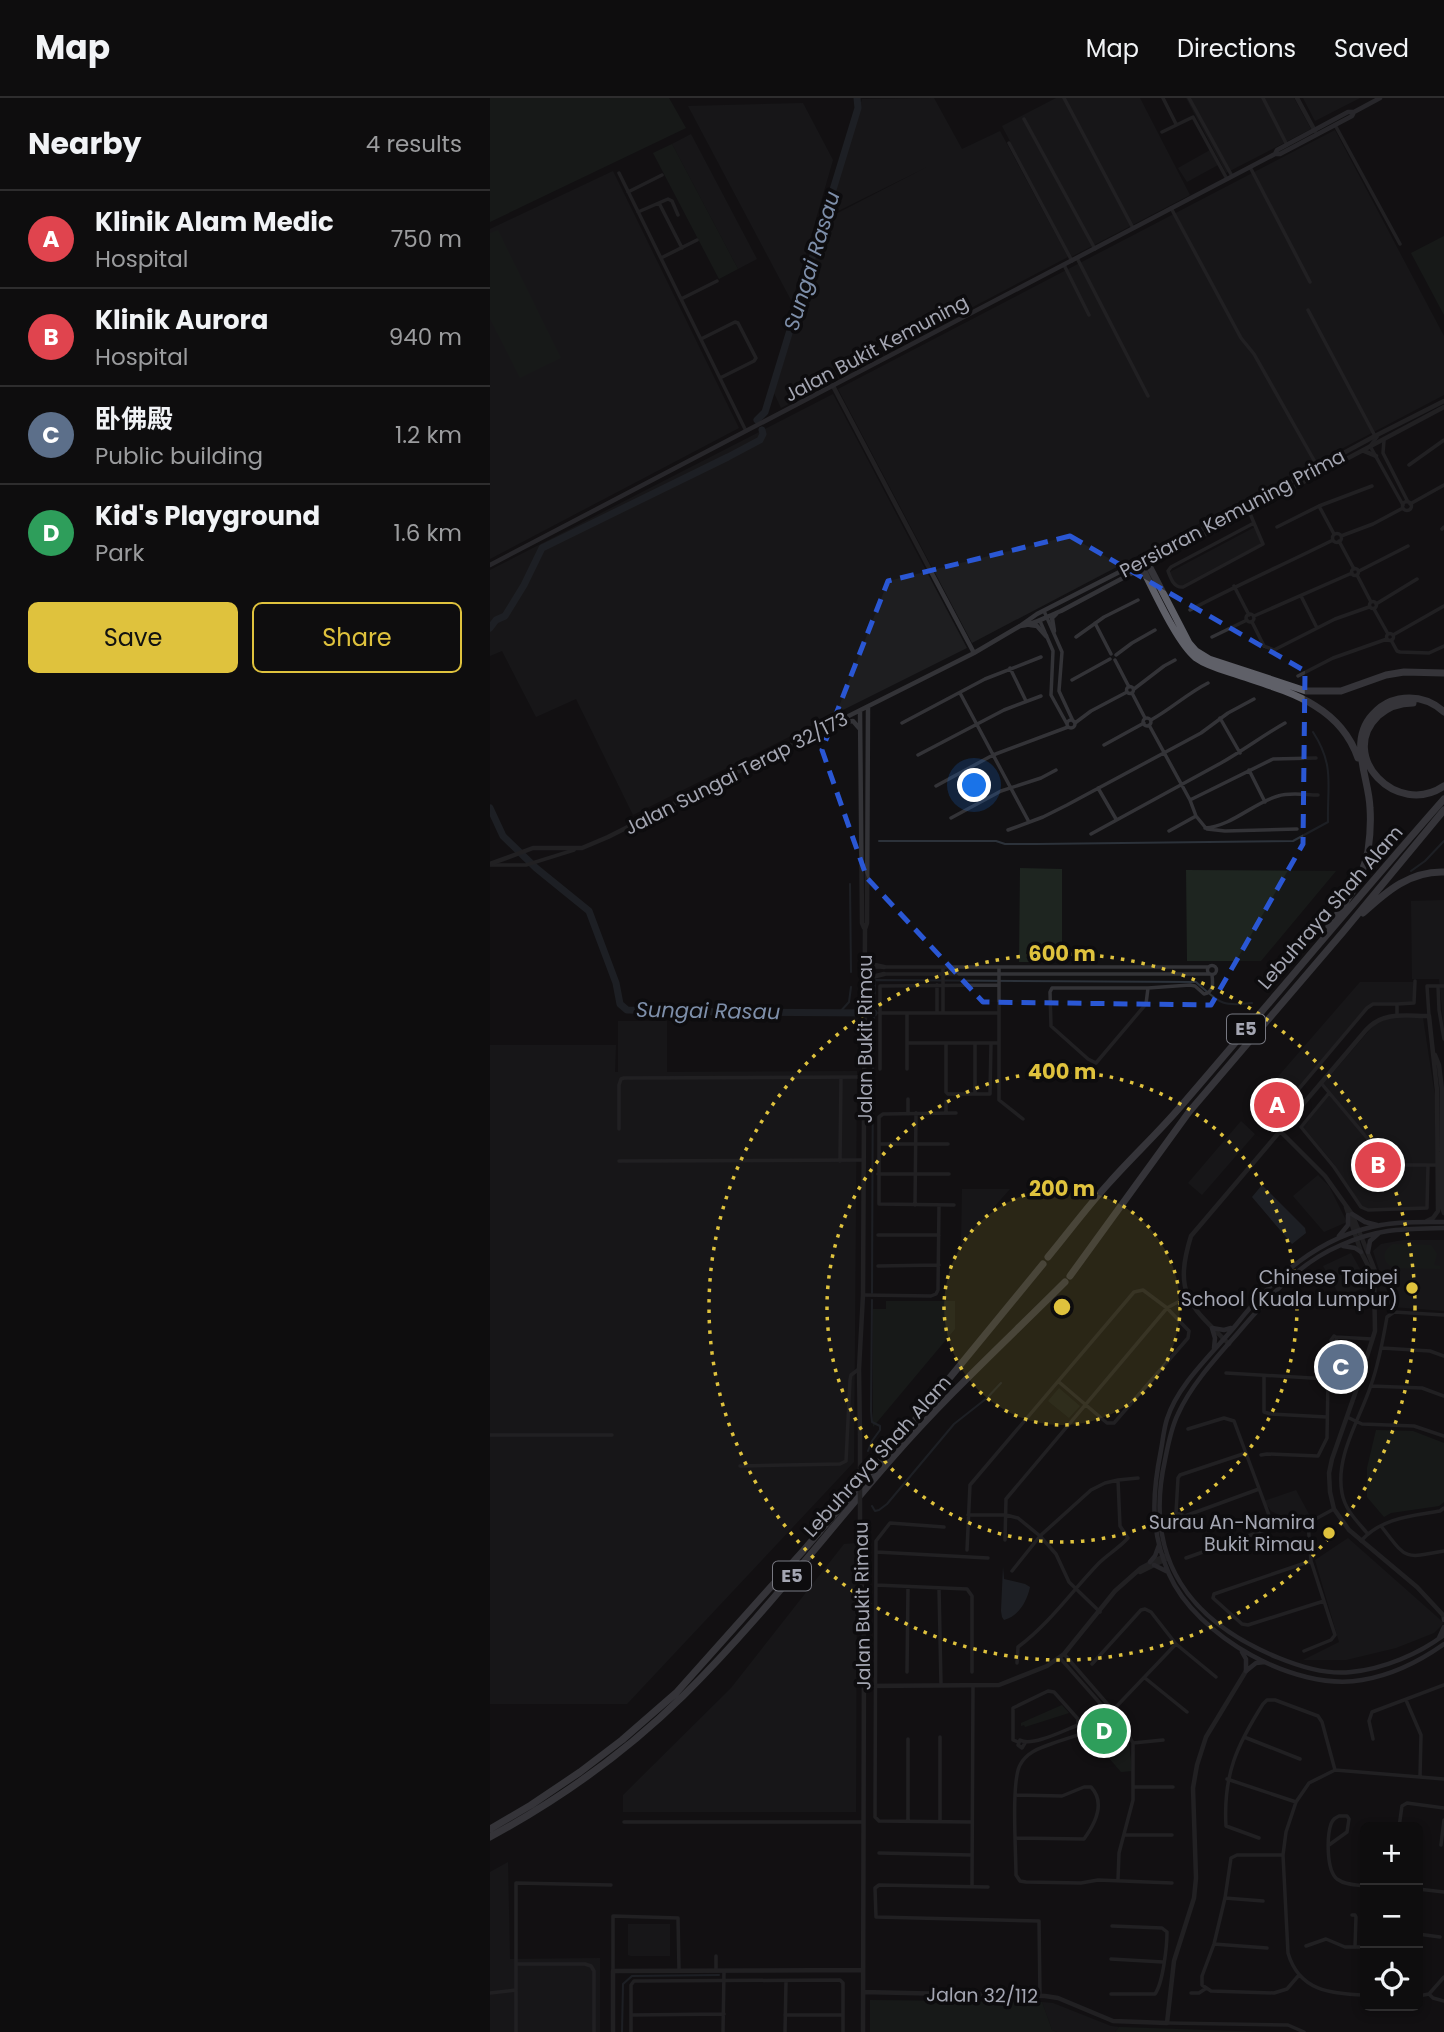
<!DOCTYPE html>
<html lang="en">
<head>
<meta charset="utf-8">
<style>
  :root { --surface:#0e0d0e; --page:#1c1b1c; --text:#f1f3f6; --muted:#9b9c9e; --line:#2e2d2e; --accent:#dfc23d }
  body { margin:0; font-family:Poppins,"Noto Sans SC",sans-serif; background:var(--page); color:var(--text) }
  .controls { position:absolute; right:21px; bottom:21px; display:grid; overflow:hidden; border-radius:10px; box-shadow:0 4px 10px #0003 }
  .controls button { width:63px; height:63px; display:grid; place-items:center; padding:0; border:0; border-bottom:2px solid var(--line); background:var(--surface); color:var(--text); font:35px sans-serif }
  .you { position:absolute; left:485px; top:688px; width:24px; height:24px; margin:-18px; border:5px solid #fff; border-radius:50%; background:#1a73e8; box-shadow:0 0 0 10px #1a73e833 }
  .badge { display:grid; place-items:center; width:46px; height:46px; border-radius:50%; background:var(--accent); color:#fff; font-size:23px; font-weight:700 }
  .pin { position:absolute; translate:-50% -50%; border:4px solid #fff; box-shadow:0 2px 7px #0006 }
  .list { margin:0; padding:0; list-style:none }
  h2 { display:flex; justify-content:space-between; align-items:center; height:91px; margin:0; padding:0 28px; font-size:30px }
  h2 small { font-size:23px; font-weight:400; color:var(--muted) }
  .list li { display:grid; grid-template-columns:46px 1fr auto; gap:21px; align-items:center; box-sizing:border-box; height:98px; padding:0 28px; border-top:2px solid var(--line) }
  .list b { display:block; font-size:26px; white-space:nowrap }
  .list p { margin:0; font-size:23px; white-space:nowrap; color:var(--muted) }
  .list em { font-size:23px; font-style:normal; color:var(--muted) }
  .actions { display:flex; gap:14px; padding:21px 28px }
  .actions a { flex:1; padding:16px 0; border:2px solid var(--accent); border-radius:10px; text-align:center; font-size:24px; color:var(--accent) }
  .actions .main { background:var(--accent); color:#111 }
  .icon { flex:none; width:38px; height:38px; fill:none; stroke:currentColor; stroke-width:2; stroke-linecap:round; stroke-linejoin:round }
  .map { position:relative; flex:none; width:954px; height:1934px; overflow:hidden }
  header { display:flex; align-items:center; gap:42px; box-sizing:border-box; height:98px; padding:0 35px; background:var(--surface); border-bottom:2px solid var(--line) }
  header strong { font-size:33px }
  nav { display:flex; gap:38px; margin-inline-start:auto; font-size:24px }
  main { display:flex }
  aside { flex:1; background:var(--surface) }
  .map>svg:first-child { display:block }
</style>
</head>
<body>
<header>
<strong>Map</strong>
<nav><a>Map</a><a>Directions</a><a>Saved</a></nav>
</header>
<main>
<aside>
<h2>Nearby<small>4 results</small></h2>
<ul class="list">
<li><span class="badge" style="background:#e0444e">A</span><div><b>Klinik Alam Medic</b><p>Hospital</p></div><em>750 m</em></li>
<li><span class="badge" style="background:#e0444e">B</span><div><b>Klinik Aurora</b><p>Hospital</p></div><em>940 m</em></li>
<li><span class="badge" style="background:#5c6f8a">C</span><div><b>卧佛殿</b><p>Public building</p></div><em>1.2 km</em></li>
<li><span class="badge" style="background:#2e9e5b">D</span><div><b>Kid's Playground</b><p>Park</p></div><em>1.6 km</em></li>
</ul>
<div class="actions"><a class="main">Save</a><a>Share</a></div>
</aside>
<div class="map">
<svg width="954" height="1934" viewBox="0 0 954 1934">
  <rect width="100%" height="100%" fill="#121113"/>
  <path fill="#1e1e20" d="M444,0L472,51L510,33L578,159L291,310L284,295L338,120L437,69L336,119L372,1Z
    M566,0H650L700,97L581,159L512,28Z
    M696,0H804L821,31L736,75Z
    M813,0H870L825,23Z
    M313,5L343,62L302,204L198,8Z
    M845,32L954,238V297L482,545L348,291Z
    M201,36L267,161L248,171L182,46Z
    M720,52L728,67L697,84L688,70Z
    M123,73L249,330L0,461V131Z
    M343,296L477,550L143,717L86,601L46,619L12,553L0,558V472Z
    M765,429L772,445L691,488L685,486L680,474Z
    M954,802V932L949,881H922L921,803Z
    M870,884H923V902L922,904L883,905L785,1017L766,1004Z
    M898,920H933L945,998L946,1065H937L936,1109L880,1111L872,1108L844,1066L812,1028L840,995L833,986L883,928Z
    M128,923H177V974L367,973L364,1364L137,1606H0V947H126L125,974H128Z
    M751,1023L765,1036L712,1097L698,1085Z
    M828,1077L839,1088L857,1124L834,1134L803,1098Z
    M472,1091H520L471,1146Z
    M913,1142H954V1213L890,1208L889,1172L883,1153L891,1146Z
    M861,1155L879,1187L851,1200L833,1168Z
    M806,1392L820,1418L810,1421L791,1418L781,1413L774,1403Z
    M858,1440L954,1525L944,1535L906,1550L856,1562H813L849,1544L825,1462Z
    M367,1445L366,1714H133V1697L241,1590L354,1446Z
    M18,1764L20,1861L110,1860V1934H0V1774Z
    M138,1826H180V1858H141L138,1857Z
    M552,1904L563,1905L621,1928L629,1929L625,1934H567L562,1932Z"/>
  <path fill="#1e2520" d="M0,0H179L196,30L0,124Z
    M182,46L248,171L229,181L163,55Z
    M8,132L71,260L30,280L0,221V135Z
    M954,138V217L921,155Z
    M530,770L572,771V864H529Z
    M696,772L846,773L771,863H697Z
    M903,1146L941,1147L947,1156L944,1167L950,1168V1171L905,1170C892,1166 891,1153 903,1146Z
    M396,1203H465V1231L383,1329V1211H396Z
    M569,1290L590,1308L579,1320L558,1303Z
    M886,1332L923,1333L954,1345V1404L949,1408L901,1415L894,1419L877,1399V1370Z
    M572,1607L579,1615L535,1629L534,1627L531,1628V1625Z
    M618,1622L626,1623L639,1645L642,1673L631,1674L612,1652L603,1633Z
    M380,1902L552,1904L562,1932L567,1934H380Z
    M629,1929L775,1934H625Z"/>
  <path fill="#2c323a" d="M772,1087L815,1130L816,1135L802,1146L762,1099Z
    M513,1469L514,1481L535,1486L540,1489C537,1503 529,1518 514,1522L512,1519L511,1513Z"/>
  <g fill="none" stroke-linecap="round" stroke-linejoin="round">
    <path stroke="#2c323a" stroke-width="2" d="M389,743H506L515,746H548L803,743L838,724C837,687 845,668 823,634
      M921,773L935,763L954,743
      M360,786L361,874
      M349,915L359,904L361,889
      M382,1195L383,942L385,882L706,884C729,904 730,909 762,905
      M378,1353L382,1343L390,1332V1328L382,1324L381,1313L382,1202
      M382,1408L385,1413L389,1412L397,1406L464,1326L497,1300L511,1285
      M132,1934L133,1886L142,1878L229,1877"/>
    <path stroke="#2c323a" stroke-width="7" d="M267,322L275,314L368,10L367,0
      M0,530L6,522L15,518L34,487L52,450L238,359L270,342L273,336L272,332
      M0,710L13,738L46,770L99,813L126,885L130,906L137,912L219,913L230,916L240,914L384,915"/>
    <path stroke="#333337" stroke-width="3.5" d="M574,0L643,130
      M673,0L686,26
      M699,0L742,78
      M773,0L797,47
      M534,21L605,151
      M845,27L910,146
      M672,34L703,19L737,81
      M519,45L582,163
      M760,69L820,184
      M129,75L256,333
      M138,94L172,77
      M169,105L192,150
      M681,110L751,240L764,256L825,364
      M148,114L178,101L182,103L188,117
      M171,160L207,142
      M587,160L658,298
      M574,167L599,217
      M191,201L227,183
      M818,212L885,338
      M211,241L245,224L248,225L266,260L264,263L230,280
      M887,339L880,348L913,407
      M894,342L893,355L918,404
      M919,367L954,342
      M912.5 408a4.5 4.5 0 1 1 9 0a4.5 4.5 0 1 1-9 0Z
      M920,406L954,387
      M829,408L844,436
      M759,413L764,425L681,469L678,473C681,481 684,490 693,489L773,446L764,425
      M787,429L829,408L882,388
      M952,431L954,429
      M842.5 440a4.5 4.5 0 1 1 9 0a4.5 4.5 0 1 1-9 0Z
      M851,438L883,426L913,410
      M849,443L864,471
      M861.5 474a3.5 3.5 0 1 1 7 0a3.5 3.5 0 1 1-7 0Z
      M869,473L918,448
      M867,477L881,504
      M744,488L759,517
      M811,498L827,530
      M879.5 507a3.5 3.5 0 1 1 7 0a3.5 3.5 0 1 1-7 0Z
      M886,506L927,481
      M884,511L898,536
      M700,512C747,487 795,466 843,442
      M554,513L572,554L569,593L583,623
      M756 520a4 4 0 1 1 8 0a4 4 0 1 1-8 0Z
      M764,518L862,475
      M550,523L563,553L561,597L577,626
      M762,524L774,548L784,552L845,521L879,509
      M605,525L621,556
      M896.5 539a3.5 3.5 0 1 1 7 0a3.5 3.5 0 1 1-7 0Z
      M903,537L954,508
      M586,539L614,519L648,502
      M722,539L757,522
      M901,542L907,553L910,554L939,555L954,548
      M626,557L642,545L665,532
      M625,562L639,589
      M520,570L536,603
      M808,578L843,560L897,541
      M582,582L620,561
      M636.5 592a3.5 3.5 0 1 1 7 0a3.5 3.5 0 1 1-7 0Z
      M644,591L674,568L685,562
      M470,595L539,724
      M642,595L655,620
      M730,620L750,655
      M653 624a4 4 0 1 1 8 0a4 4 0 1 1-8 0Z
      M577 626a4 4 0 1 1 8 0a4 4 0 1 1-8 0Z
      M661,622C681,611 698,595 718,585
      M412,625L495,581L551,559
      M585,625L601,613L637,594
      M659,627L700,702L706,718L715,729
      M614,647L654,625
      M428,657L514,612L551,598
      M759,672L775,704
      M446,688L503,657L578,629
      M608,690L626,721
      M700,702L783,661L826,660
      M461,720L511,693L551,680L566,672
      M715,730C742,728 763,705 788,698C800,694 816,697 828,697
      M717,731L735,733L807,731
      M518,732L553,719L577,707L711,635L738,615L764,601
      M679,733L706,718
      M601,736L731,665C754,652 772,638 795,625
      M0,767H36L84,752
      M717.5 872a4.5 4.5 0 1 1 9 0a4.5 4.5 0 1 1-9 0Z
      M375,869H460V876
      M453,869V915
      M460,869H719
      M509,869V1002L533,1021
      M393,876H720
      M447,887V915
      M948,888L949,912L954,941
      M658,890L656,906L606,965L598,961L561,928L560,894L562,890H658L700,887L705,888L714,896C724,894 723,885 722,877
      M389,915H509
      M907,918V906L924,905L925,883
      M939,918L937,888H954
      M418,945H509
      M456,945V994L458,996H500L501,945
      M390,971V888L509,887
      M417,971V916
      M831,985L898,1065L901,1067H948
      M839,995L811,1029L844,1069L871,1109L878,1112L937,1110L938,1067
      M485,996V946
      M456,1003V1015
      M764,1005L782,1018H786L877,910L883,906H907
      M418,1016V1001
      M129,1031V987L131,981L134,980L375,979
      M389,1046H458
      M129,1063L374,1062
      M350,1063L351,980
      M388,1076H459
      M425,1107L426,1015
      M464,1107L389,1106V1019L393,1016L466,1015
      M388,1137H449
      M388,1168L449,1167
      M373,1197L441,1198L446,1196L448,1192L449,1107
      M844,1238L847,1240L845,1244L841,1242Z
      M846,1239L882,1241
      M892,1250L940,1253L954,1258
      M736,1275L838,1281L867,1290
      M774,1278V1314L781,1316L837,1319
      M881,1288L932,1290L954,1298
      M857,1319L872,1326L924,1328L954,1338
      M698,1331L734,1320L744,1323L780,1420
      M0,1337H122
      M756,1355L690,1377L688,1380L686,1415L695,1418L769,1391
      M771,1357L777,1356L828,1358L837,1340L838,1281
      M250,1368L350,1366L356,1363L360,1282L361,1277L369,1271
      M478,1417H516L528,1420L550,1438L566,1456L579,1484L610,1514
      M780,1420L818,1425L844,1411
      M891,1428C917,1461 912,1461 954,1453
      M454,1429L400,1425L386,1443L385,1719L389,1723L482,1724
      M877,1435C867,1423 855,1412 852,1395C845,1358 870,1321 881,1287C889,1265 893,1242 897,1219L904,1214L954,1217
      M515,1442L516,1401L677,1210L697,1199
      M871,1443C891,1420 921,1418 950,1413L954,1410
      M477,1452L480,1387L644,1194L653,1192L677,1210L699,1233L698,1240L624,1325H617L569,1284
      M386,1454L498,1460
      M696,1460L775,1432L780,1426V1420
      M821,1463L724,1496L723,1500L752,1526L758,1527L834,1503
      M522,1473L550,1438L601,1392L615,1385L628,1382L648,1380
      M386,1487L477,1491L482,1498V1574
      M449,1490L451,1587
      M814,1553L841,1542L845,1537L821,1463L818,1425
      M574,1556L620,1609
      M570,1560L616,1612
      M527,1565L528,1549C560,1525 581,1494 609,1465C618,1456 629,1450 638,1440L630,1428L628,1382
      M602,1566L651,1512L655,1511L661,1514L686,1546L726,1579
      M417,1574L418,1489
      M655,1580L697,1614
      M916,1602L931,1637L930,1679
      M624,1611L686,1546
      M623,1616L637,1634L643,1645V1702L629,1755L628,1782
      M618,1617C598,1638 587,1636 561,1646C549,1650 536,1655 530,1667C521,1684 526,1754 526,1777L530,1783L536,1784L591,1785L608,1782L682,1785
      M450,1639V1724
      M754,1639L810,1661
      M418,1641V1722
      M883,1641L879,1623L882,1614L954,1587
      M528,1644L523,1642V1610L558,1593L564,1594L588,1621V1627C575,1632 542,1649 530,1642L528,1647L532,1650L535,1645
      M643,1645L673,1642
      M737,1681L806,1704
      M644,1689H683
      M526,1697L572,1698L594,1689H601C616,1705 605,1726 594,1741L526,1740
      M134,1724H373
      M909,1729L912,1708L917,1705L954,1710
      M634,1737H682
      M769,1740L736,1728C733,1677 747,1647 773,1606L777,1602H785L828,1618L832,1624L845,1672
      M839,1747L857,1734L859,1721L857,1718H849C845,1720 843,1721 841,1726C837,1738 836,1772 847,1781C855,1787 866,1787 875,1788
      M951,1747L954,1722
      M389,1755L482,1757
      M793,1757H747L741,1760L735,1800L724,1846L712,1878V1887L721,1893L784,1895L797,1891L809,1877
      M482,1788L483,1587
      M498,1789L389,1787L385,1790L386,1819L549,1823L550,1898
      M928,1791L954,1794
      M735,1800L773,1803
      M862,1817H865L866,1819L865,1849
      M928,1836L950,1839
      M724,1846L777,1850
      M816,1848L836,1841L855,1849H875
      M621,1861L673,1864
      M26,1866H95L101,1868L104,1873V1934
      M226,1872V1858
      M123,1873V1818L188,1820L189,1872
      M0,1895L26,1892
      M701,1895H709L715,1891
      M621,1896H665C673,1885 677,1848 677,1834L672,1830L622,1828
      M939,1896L943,1900L954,1903
      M875,1897C841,1896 809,1893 798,1855L793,1757L796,1734L806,1704L819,1685L845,1672L954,1681
      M928,1898L939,1896L954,1879
      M141,1917L234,1916
      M295,1917H353
      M677,1925L798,1927L814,1934
      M26,1934V1785L121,1787
      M141,1934V1887L144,1883L350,1882L353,1885V1934
      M233,1934L234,1873
      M295,1934L296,1884"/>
    <path stroke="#333337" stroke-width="4.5" d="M807,0L825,33
      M343,288L484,555
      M874,353L886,358
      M540,527L547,528L556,538
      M530,528C544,527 557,518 571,513L954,309
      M564,533L562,520L567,515
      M370,613L372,825L374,830
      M351,625L363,623L369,630
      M0,766L43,750H92L118,739L484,555L530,528L547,516L702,437L885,338L954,303
      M377,860L380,866L394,869
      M378,884L382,879L394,876
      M945,957L949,967L952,992V1109L954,1115
      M790,1033L835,1078L862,1116L882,1165L885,1173L884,1178
      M856,1109L871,1154L884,1179L885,1233L867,1290L842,1361L839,1375L840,1394L844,1411L859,1432L927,1489L953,1517L954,1521
      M739,1246C700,1208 683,1196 701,1138L876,932C893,913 915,918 939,918L947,992L948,1113L943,1120L937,1123
      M370,1336L369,1271L373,1197L375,831L377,825L378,609
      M370,1444L374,1543L373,1934
      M650,1474L676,1461
      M374,1588L509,1587L557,1568L574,1556L625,1493L651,1470L674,1458
      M373,1894L555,1898L568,1900L623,1923L677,1925L684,1863L704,1800L706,1780L703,1690L707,1667L716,1639L756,1573
      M123,1934V1873L373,1872"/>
    <path stroke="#414247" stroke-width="4.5" d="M785,56H790L862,18L864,14
      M0,467L785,56L787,52L858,14H864L890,0
      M862,1116L875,1124L887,1127
      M954,1124C933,1124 911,1123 891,1127C829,1138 783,1180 746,1227C723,1255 688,1286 677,1321C674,1330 673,1341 671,1352C662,1397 660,1432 679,1476C706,1538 805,1594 872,1582C902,1577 930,1563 954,1546
      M954,1130C913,1131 890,1130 851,1147C808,1165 777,1201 747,1236C726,1260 701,1287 688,1316C681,1330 678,1347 675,1362C653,1461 700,1524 789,1560C811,1569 837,1577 861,1574C893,1571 929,1556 954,1537
      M849,1138L858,1127V1117
      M853,1148L865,1150L871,1154
      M878,1154L880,1143L889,1135
      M724,1250L725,1240L722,1230L734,1232L741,1230
      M660,1464L665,1458L669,1447
      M664,1467L678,1474
      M954,1521V1522
      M949,1540L954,1529
      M752,1554L756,1561V1572
      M756,1573L766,1565L775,1564"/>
    <path stroke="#5f6068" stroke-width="7" d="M655,460L699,545L706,553L719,561L816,593H851L896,577L914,574L954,575
      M649,464C662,488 686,544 706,560C717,568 732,572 745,576C795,593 849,605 868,660
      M923,605C910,605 898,609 888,618C847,658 907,720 954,688
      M873,815C897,793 920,773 954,774
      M839,828C857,803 871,785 878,753C880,739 881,724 880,710C879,678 856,640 886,613C892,607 900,603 909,601C926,598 942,603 954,614
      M558,1159C578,1135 597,1109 619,1085C642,1059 668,1035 691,1008C779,906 865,802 954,701
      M580,1178L699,1014L853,834L954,712
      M0,1731L41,1707L90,1674L132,1642L186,1595L313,1453L421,1327L553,1166
      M0,1739C70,1701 136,1654 193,1598C268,1524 333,1439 403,1359C457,1297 517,1242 575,1184"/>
    <path stroke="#333337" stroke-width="4.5" d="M370,1336V1444"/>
  </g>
  <path d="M0 0H954V1934H0ZM580,438L815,573L813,746L721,907L493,904L377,780L332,652L398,483Z" fill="#121113" fill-opacity=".55" fill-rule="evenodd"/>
  <path fill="none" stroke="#2a57d4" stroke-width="5" stroke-dasharray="14 9" stroke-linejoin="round" d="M580,438L815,573L813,746L721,907L493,904L377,780L332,652L398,483Z"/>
  <circle cx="572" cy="1209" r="118" fill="#dfc23d" fill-opacity=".12"/>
  <g fill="none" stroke="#dfc23d" stroke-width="3.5" stroke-dasharray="3.5 7">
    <circle cx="572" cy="1209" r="118"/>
    <circle cx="572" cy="1209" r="235"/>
    <circle cx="572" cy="1209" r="353"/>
  </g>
  <g fill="#dfc23d" stroke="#0d0c0e" stroke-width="2.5">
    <circle cx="922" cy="1190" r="7"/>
    <circle cx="839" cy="1435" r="7"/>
  </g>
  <g text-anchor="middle" stroke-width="7" stroke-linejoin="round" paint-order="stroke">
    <g fill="#0d0c0e" stroke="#777881" stroke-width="2">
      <rect x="737" y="916.5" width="38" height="29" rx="5"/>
      <rect x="283" y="1463.5" width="38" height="29" rx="5"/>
    </g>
    <g font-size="18" font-weight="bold" fill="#a4a6b2">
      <text x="756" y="937">E5</text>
      <text x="302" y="1484">E5</text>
    </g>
    <g font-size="19" fill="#a4a6b2" stroke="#0d0c0e">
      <text transform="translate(386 250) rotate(-28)" y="7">Jalan Bukit Kemuning</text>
      <text transform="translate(742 415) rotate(-28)" y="7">Persiaran Kemuning Prima</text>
      <text transform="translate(246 675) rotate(-27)" y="7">Jalan Sungai Terap 32/173</text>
      <text transform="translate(840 809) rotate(-49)" y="7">Lebuhraya Shah Alam</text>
      <text transform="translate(375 941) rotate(-90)" y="7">Jalan Bukit Rimau</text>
      <text transform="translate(387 1358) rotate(-48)" y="7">Lebuhraya Shah Alam</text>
      <text transform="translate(372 1508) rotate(-91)" y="7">Jalan Bukit Rimau</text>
      <text transform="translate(492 1897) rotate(1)" y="7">Jalan 32/112</text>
    </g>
    <g font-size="19" fill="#a4a6b2" stroke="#0d0c0e" text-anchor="end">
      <text x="908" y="1186">Chinese Taipei<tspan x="908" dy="22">School (Kuala Lumpur)</tspan></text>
      <text x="825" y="1431">Surau An-Namira<tspan x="825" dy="22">Bukit Rimau</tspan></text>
    </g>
    <g font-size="21" font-style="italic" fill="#7e8faa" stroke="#0d0c0e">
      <text transform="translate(322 163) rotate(-73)" y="7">Sungai Rasau</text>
      <text transform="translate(218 913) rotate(1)" y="7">Sungai Rasau</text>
    </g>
  </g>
  <circle cx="572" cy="1209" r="10" fill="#dfc23d" stroke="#0d0c0e" stroke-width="3.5"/>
  <g font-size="21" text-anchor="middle" font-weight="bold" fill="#dfc23d" stroke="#0d0c0e" stroke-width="7" stroke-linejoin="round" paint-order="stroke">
    <text x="572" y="863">600 m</text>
    <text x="572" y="981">400 m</text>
    <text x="572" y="1098">200 m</text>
  </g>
</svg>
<div class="controls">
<button>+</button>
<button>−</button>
<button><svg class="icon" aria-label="locate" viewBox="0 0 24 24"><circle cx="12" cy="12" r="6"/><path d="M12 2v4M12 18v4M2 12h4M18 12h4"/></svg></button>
</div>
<div class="you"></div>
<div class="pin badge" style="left:787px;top:1007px;background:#e0444e">A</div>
<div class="pin badge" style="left:888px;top:1067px;background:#e0444e">B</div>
<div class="pin badge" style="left:851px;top:1269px;background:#5c6f8a">C</div>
<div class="pin badge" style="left:614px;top:1633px;background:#2e9e5b">D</div>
</div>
</main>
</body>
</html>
